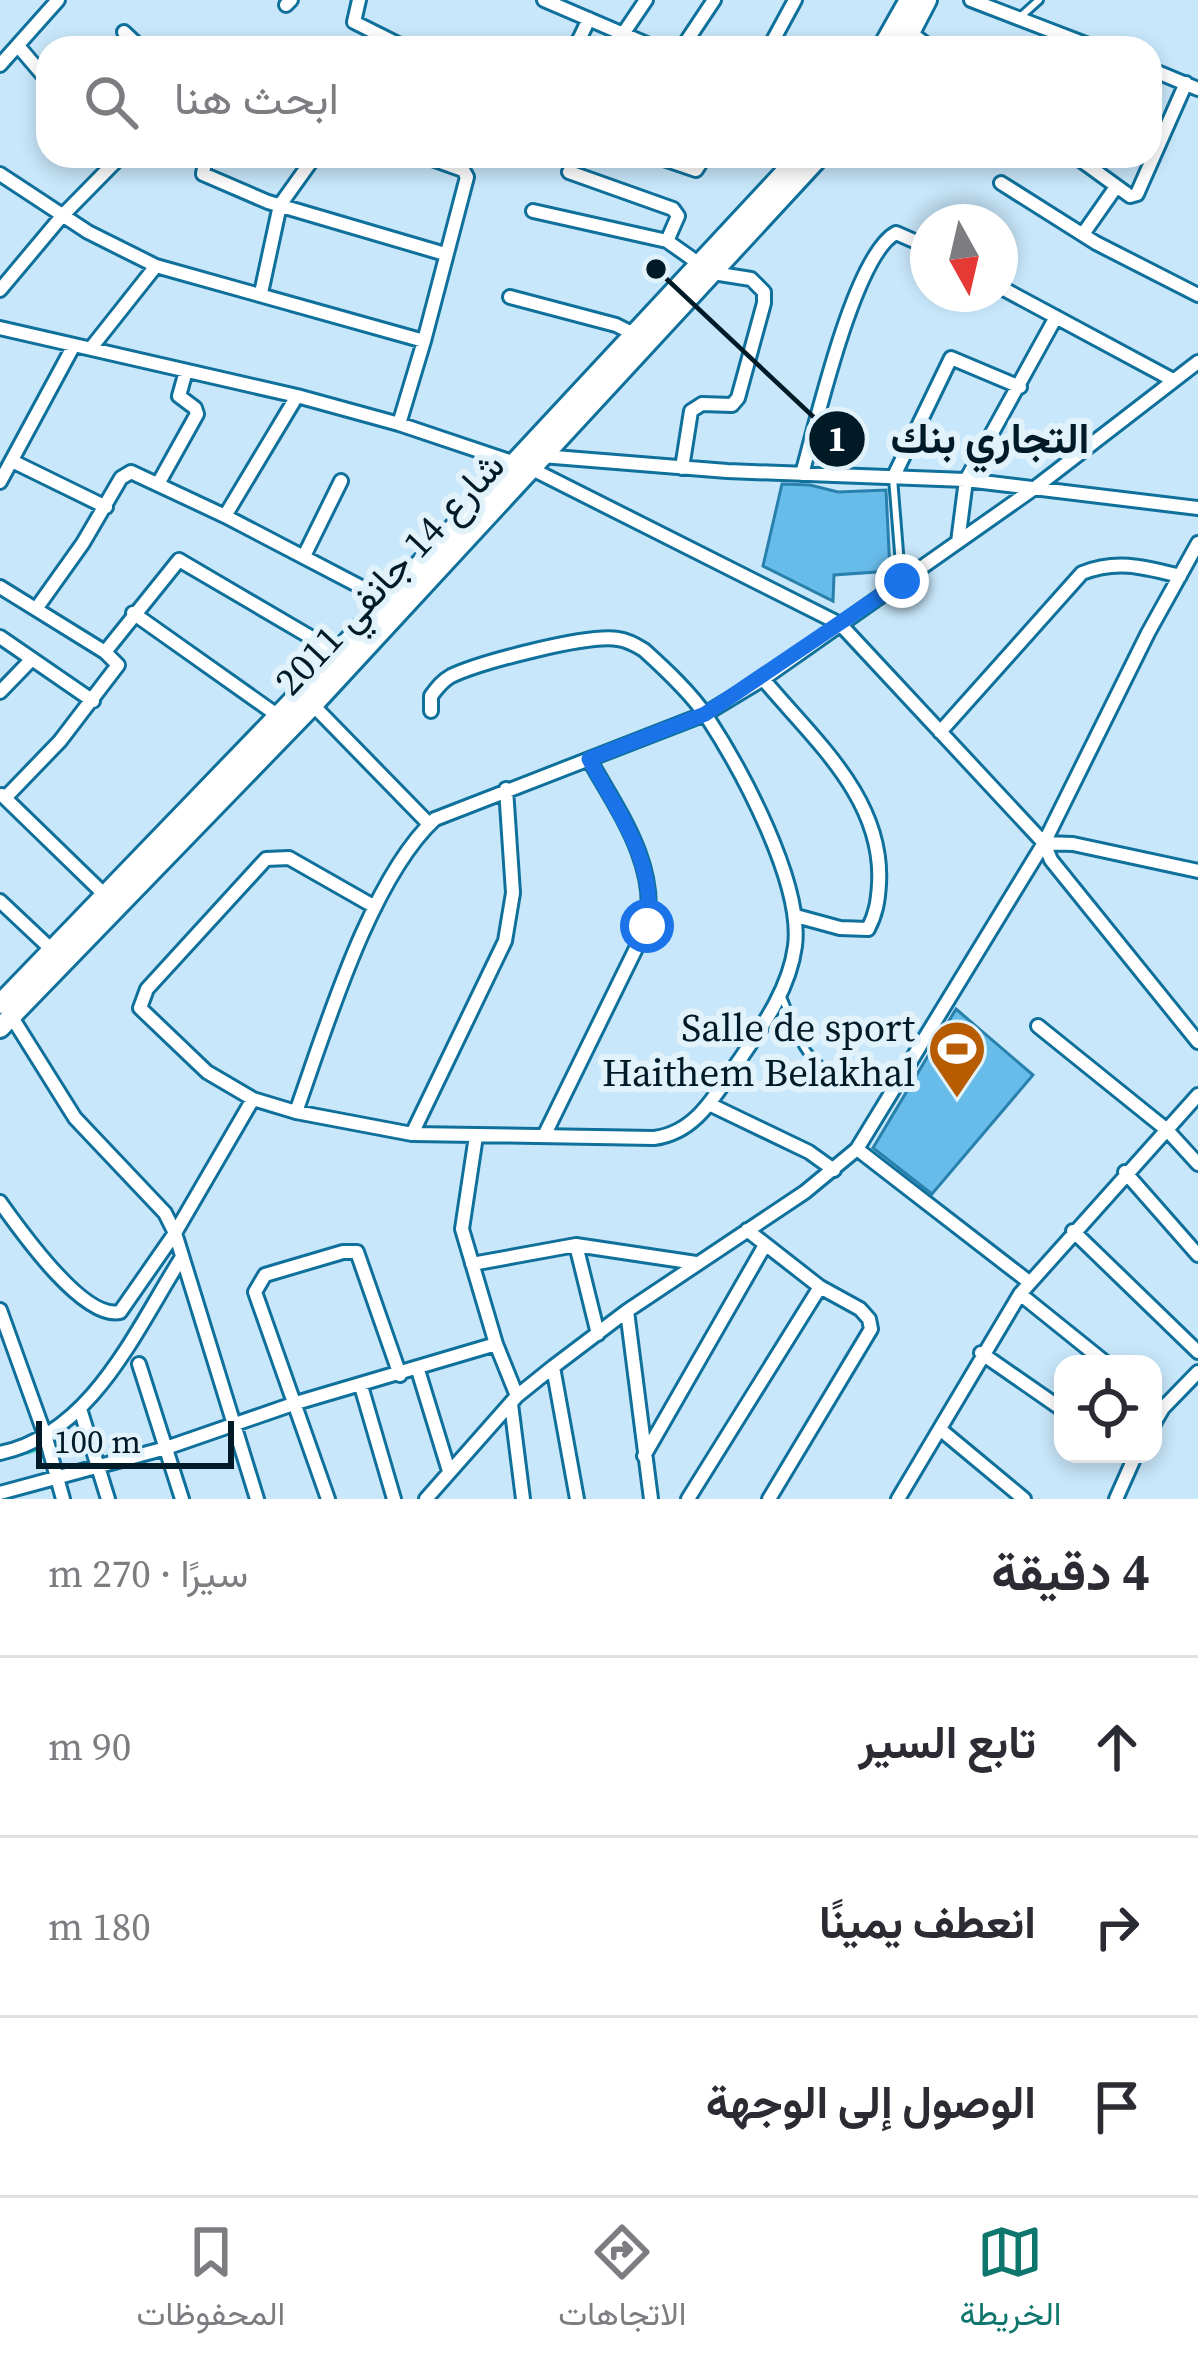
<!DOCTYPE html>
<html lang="ar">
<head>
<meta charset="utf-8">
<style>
  :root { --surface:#fff; --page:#f2f2f3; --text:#2b2b33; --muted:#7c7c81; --line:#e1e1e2; --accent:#0f766e }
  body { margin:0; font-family:"Source Serif 4",Vazirmatn,serif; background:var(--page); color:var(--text); direction:rtl }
  .controls { position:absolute; right:36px; bottom:36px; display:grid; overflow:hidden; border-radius:24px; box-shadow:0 6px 18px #0003 }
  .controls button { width:108px; height:108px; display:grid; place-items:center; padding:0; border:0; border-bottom:3px solid var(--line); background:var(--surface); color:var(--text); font:60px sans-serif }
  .compass { position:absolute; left:910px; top:204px; width:108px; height:108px; border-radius:50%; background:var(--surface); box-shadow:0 6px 18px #0003; rotate:172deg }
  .scale { position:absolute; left:36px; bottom:30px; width:198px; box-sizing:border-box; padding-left:12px; border:6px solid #011a27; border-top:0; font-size:33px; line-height:42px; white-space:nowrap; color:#011a27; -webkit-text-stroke:9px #e2f2fb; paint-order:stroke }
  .stop { position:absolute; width:36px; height:36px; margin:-27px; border:9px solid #1a73e8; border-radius:50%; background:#fff }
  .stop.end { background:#1a73e8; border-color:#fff; box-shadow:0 3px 12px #0008 }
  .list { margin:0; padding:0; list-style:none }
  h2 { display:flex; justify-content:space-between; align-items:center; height:156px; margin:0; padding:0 48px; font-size:51px }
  h2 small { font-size:39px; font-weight:400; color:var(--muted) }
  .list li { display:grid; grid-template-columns:78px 1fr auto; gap:36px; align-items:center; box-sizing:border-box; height:180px; padding:0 48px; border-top:3px solid var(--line) }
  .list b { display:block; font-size:45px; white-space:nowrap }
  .list em { font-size:39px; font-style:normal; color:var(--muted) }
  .icon { flex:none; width:66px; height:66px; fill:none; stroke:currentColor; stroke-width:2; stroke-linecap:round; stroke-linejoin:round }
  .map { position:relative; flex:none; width:1198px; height:1499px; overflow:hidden; direction:ltr }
  .search { position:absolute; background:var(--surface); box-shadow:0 6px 18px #0003; left:36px; right:36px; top:36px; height:132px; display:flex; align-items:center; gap:30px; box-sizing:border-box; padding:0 42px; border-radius:36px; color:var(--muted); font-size:45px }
  .sheet { height:696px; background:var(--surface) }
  nav { display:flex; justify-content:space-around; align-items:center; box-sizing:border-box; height:168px; border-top:3px solid var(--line); background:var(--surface); font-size:33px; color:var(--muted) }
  nav a { display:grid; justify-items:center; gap:6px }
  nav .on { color:var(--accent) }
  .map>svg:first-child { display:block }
</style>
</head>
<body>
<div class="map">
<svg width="1198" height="1499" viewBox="0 0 1198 1499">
  <rect width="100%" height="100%" fill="#c8e7fa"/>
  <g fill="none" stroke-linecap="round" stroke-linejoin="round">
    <path stroke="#33deba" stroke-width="4.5" d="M0,1459L35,1450"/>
  </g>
  <path fill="#68bcea" stroke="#2881ac" stroke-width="3" d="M782,484L810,485L838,492L886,490L890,571L834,575L833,601L763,566Z
    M956,1009L1033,1075L932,1194L873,1148Z"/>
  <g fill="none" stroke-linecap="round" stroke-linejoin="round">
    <defs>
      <path id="service" d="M1019,18L1039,0
        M893,478L901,577
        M782,997C800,1040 800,1055 841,1081"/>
      <path id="minor" d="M359,0L354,22L406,48
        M544,0L656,48
        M971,0L1096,48
        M286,5L291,0
        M124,32L141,48
        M911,33L931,48
        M623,34L646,0
        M19,47L48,81
        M575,48L589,19
        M682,48L714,0
        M769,48L795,0
        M0,65L58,0
        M1150,69L1198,89
        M206,156L203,174L268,202L445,254
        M655,156L696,170L705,156
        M1075,156L1130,196L1137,194L1186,83
        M569,172L673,209L678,216L667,241
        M0,174L88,232L156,266L424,341L467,177L463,170L424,156
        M1001,183L1096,243L1198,295
        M533,211L667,241L701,265
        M1083,234L1116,187
        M1000,287L1173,380
        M0,290L62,216L121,156
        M261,293L280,205L315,156
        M510,297L616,325L632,333
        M0,328L297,396L399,424L530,468L840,624L1044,843L1051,860L1198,1042
        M91,348L156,266
        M399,424L424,341
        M542,456L727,471L966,480L1198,508
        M12,461L106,507
        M682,468L691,411L702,404L732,405L738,398L764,303V292L751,279L713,273
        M802,474C816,425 854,255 896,233L928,247
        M893,478L951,358L1020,387
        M0,482L74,345
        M158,484L197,414L195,408L179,396L186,371
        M225,516L297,396
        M958,542L966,480L1056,317
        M304,556L341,481
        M0,587L105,652L118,665L60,741L5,798
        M36,609L83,543L121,478L131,472L225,516L384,599
        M133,613L277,715
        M0,637L93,701
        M105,652L179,560L336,652
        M763,679C814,740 884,799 879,884C878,901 876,914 868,929L840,928L796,916
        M0,692L32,659
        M308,700L429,824
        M940,732L1082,573C1117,559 1144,567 1180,576
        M2,795L108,898
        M1044,843L1073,844L1198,871
        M0,901L51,949
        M375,907L289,858L266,859L147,989L140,1008L207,1072L253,1099L296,1112L412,1134L654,1138C694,1133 713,1099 734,1068C759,1031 789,992 795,946C803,883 741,769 707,717C691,693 665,669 644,650C636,645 627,640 618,639C587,634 481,662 451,676C442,681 437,688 431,696V711
        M8,1011L75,1118L165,1213L175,1233L257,1499
        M1038,1026L1167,1130L1198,1164
        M709,1104L809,1152L834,1170
        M296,1112C326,1028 370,879 435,819L705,714L763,679L1036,487L1198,362
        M412,1134L505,941L513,893L506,789
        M476,1136L462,1229L496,1344L517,1396
        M544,1136L647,926C658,864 618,811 589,759
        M857,1149L1029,1282
        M1125,1172L1198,1255
        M0,1202C20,1230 83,1320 120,1312L175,1233L253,1099
        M747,1230L820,1287L860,1309L869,1319L871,1329L769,1499
        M1073,1231L1198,1352
        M576,1245L598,1334
        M472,1264L576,1245L696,1263
        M1020,1294L1107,1364
        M0,1310L46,1438L63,1499
        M627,1311L651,1499
        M981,1353L1063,1410
        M139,1364L182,1499
        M553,1367L577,1499
        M418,1370L449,1471
        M361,1386L394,1499
        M511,1404L523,1499
        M81,1412L108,1499
        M1153,1425L1163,1408L1198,1372
        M941,1430L1024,1499
        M0,1453C92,1434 135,1331 182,1257
        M644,1456L765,1245
        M0,1493L166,1448L296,1403L496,1344
        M328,1499L255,1292L265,1275L343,1252H357L400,1375
        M426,1499L517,1396L553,1367L627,1311L805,1192L857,1149L1044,843L1148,633L1198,543
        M688,1499L820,1287
        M898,1499L1020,1294L1198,1095
        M1116,1499L1136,1454"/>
      <path id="secondary" d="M882,48L909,0
        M902,48L927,0
        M0,1004L300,693L800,156
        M0,1028L313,705L820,156"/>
    </defs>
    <use href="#service" stroke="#0e709b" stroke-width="12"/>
    <use href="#minor" stroke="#0e709b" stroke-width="18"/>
    <use href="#secondary" stroke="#0e709b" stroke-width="24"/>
    <use href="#service" stroke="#fff" stroke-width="6"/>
    <use href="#minor" stroke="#fff" stroke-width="12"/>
    <use href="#secondary" stroke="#fff" stroke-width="18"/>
  </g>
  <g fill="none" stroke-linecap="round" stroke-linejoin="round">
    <path stroke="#1a73e8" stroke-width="15" d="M647,926C658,864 617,811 589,759L705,714L902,581"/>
  </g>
  <defs>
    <symbol id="stadium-pin" viewBox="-11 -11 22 30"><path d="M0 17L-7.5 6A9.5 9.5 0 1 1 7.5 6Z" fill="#b75c00" stroke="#e2f2fb"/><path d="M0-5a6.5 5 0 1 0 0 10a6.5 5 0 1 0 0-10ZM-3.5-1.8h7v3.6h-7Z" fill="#fff"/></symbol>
  </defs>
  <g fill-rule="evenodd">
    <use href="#stadium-pin" x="924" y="1016" width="66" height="90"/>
  </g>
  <g text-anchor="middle" stroke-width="12" stroke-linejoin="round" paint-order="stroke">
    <g font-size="39" fill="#011a27" stroke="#e2f2fb">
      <text transform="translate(389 573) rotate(-47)" y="14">شارع 14 جانفي 2011</text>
    </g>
    <g font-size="39" fill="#011a27" stroke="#e2f2fb" text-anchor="end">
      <text x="915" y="1041">Salle de sport<tspan x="915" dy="45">Haithem Belakhal</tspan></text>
    </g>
  </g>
  <path fill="none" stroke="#011a27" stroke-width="4.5" d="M656 269L837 439"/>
  <g fill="#011a27" stroke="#e2f2fb" stroke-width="4.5">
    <circle cx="656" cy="269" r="12"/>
    <circle cx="837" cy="439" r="30"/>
  </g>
  <g font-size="36" text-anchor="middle" font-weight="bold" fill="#fff">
    <text x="837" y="451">1</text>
  </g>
  <g font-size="42" text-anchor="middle" font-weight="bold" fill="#011a27" stroke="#e2f2fb" stroke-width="12" stroke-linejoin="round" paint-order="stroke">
    <text x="990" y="453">التجاري بنك</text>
  </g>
</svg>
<div class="controls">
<button><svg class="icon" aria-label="locate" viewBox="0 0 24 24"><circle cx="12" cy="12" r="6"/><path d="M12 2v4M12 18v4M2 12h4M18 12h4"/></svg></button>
</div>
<svg class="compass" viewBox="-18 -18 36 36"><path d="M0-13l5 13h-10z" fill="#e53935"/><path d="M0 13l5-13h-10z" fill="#7c7c81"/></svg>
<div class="scale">100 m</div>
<div class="stop" style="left:647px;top:926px"></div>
<div class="stop end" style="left:902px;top:581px"></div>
<div class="search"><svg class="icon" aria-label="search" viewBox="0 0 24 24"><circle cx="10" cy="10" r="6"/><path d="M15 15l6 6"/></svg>ابحث هنا</div>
</div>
<section class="sheet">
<h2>4 دقيقة<small>سيرًا · 270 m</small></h2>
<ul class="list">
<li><svg class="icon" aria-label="ahead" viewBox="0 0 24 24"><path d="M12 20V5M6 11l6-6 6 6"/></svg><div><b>تابع السير</b></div><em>90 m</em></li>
<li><svg class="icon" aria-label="right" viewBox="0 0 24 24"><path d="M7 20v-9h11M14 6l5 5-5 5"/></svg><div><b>انعطف يمينًا</b></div><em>180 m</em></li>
<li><svg class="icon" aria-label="arrive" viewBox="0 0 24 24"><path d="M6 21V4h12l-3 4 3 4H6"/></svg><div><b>الوصول إلى الوجهة</b></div></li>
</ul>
</section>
<nav>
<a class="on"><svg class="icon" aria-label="map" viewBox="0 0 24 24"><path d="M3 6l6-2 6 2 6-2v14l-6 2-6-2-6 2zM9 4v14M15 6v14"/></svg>الخريطة</a>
<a><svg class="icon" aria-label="directions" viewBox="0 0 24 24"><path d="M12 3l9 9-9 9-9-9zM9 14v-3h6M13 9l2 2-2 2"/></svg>الاتجاهات</a>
<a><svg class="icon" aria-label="saved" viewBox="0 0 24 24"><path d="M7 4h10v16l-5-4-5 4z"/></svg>المحفوظات</a>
</nav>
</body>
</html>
